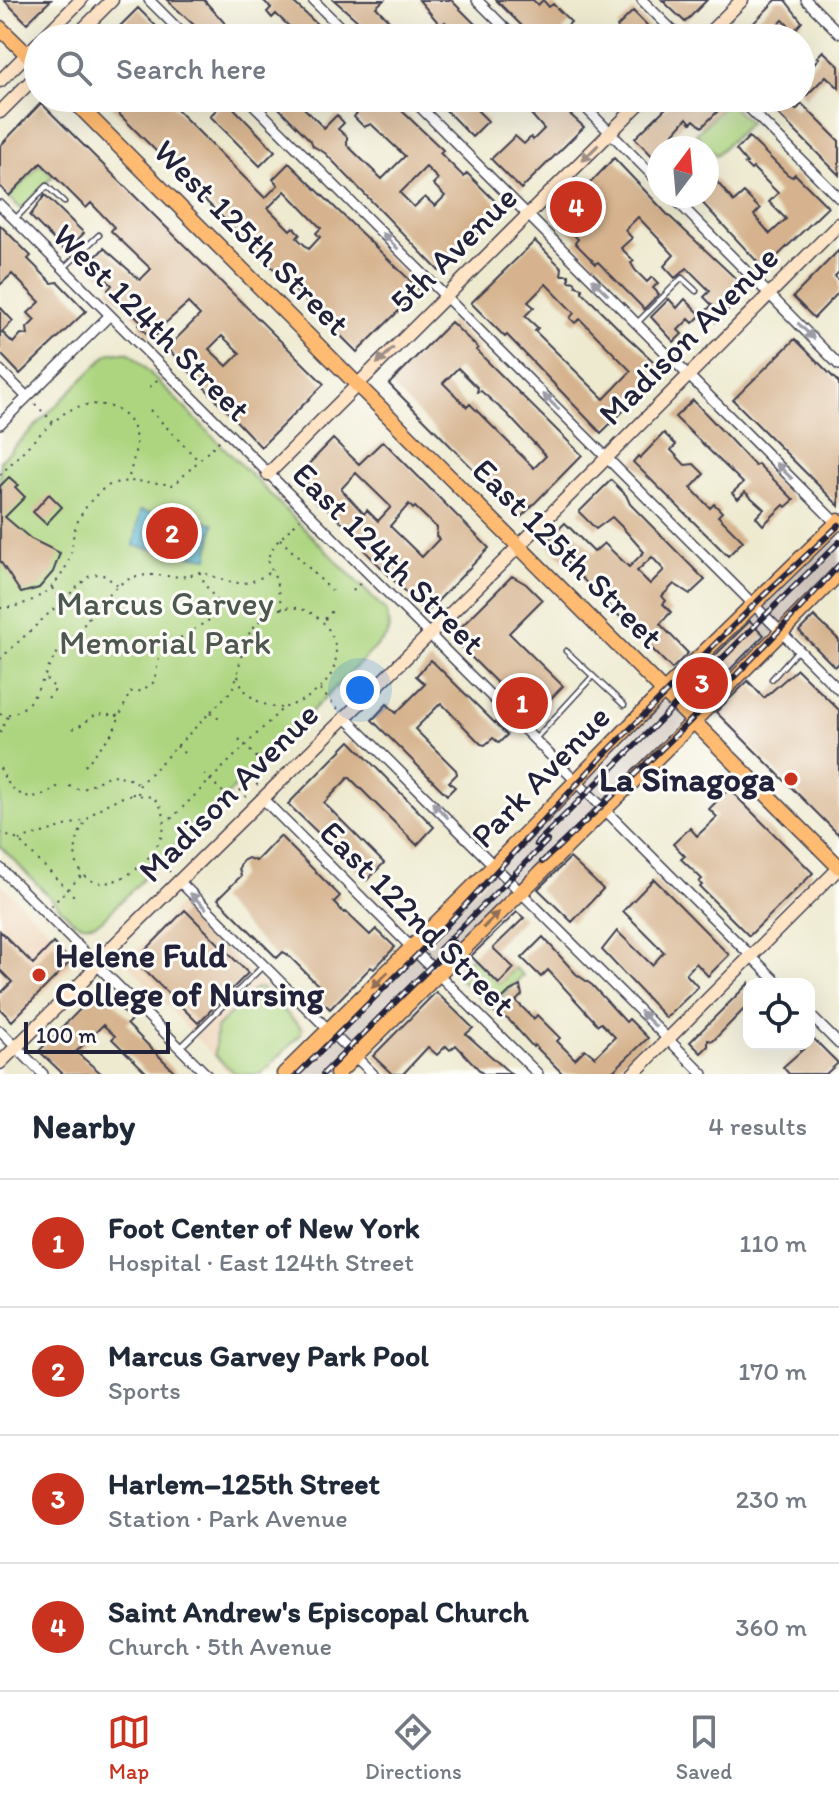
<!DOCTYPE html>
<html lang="en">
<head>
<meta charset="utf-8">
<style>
  :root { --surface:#fff; --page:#f2f2f3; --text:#1f2937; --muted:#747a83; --line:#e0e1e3; --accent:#c8321e }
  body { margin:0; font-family:Itim,sans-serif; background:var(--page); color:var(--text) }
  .controls { position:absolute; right:24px; bottom:24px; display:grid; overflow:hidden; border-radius:16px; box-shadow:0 8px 32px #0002 }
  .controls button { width:72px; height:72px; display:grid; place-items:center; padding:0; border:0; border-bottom:2px solid var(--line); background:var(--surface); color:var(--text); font:40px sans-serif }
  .compass { position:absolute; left:647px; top:136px; width:72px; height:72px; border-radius:50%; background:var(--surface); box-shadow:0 8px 32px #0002; rotate:16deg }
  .scale { position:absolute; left:24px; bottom:20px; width:146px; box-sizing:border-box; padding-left:8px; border:4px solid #22223b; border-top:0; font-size:22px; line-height:28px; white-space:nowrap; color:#22223b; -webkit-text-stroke:6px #fdfcf7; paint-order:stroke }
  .you { position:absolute; left:360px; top:690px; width:28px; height:28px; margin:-20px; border:6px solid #fff; border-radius:50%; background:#1a73e8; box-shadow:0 0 0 12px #1a73e833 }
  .badge { display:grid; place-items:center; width:52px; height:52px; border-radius:50%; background:var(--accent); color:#fff; font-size:26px; font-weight:700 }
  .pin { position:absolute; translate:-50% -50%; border:4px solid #fff; box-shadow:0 2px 8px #0006 }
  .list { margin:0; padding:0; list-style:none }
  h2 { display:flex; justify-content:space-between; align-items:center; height:104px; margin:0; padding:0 32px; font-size:34px }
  h2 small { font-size:26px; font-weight:400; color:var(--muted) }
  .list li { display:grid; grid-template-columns:52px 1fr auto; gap:24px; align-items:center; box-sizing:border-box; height:128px; padding:0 32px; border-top:2px solid var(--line) }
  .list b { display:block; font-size:30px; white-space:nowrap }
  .list p { margin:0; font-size:26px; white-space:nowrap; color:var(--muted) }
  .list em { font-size:26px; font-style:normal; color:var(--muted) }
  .icon { flex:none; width:44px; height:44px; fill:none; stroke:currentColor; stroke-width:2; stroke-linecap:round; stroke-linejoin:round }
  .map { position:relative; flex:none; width:839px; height:1074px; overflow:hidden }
  .search { position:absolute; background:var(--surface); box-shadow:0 8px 32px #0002; left:24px; right:24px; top:24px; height:88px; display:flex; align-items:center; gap:20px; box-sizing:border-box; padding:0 28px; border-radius:44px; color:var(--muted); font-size:30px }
  .sheet { height:616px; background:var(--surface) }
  nav { display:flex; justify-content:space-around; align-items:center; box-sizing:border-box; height:112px; border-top:2px solid var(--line); background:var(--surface); font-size:22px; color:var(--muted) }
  nav a { display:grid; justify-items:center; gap:4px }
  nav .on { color:var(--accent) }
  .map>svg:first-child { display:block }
</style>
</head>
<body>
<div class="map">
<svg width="839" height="1074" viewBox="0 0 839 1074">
  <rect width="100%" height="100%" fill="#fdfcf7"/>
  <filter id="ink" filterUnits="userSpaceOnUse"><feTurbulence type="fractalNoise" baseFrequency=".0125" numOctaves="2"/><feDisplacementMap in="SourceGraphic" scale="16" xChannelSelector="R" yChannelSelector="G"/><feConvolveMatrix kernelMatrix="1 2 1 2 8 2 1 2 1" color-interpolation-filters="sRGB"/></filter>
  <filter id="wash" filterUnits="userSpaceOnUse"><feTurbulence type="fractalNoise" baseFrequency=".006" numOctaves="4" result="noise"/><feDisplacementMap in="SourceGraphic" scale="32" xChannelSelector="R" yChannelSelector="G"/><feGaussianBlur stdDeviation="1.8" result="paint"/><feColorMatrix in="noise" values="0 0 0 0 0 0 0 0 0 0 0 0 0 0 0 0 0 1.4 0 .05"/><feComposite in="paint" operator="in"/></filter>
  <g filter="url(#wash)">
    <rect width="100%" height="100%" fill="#eeead0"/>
    <path fill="#efd6bb" d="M0,883L78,959L14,1024L0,1011Z
      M181,903L307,1029L262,1074H230L126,962Z"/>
    <path fill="#cdc2b9" d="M839,523V570L329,1074H292Z"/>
    <path fill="#add580" stroke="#687c5e" stroke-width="2" d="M728,102L749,123L716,155L696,134Z
      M41,164L53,176L21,209L9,197Z
      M114,352L130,353L387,612L389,629L386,637L102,920C92,926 80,926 71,919L0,846V461L108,354Z
      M471,957L499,984L515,968L523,975L490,1008L454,973Z
      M256,988H261L301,1028V1034L261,1074H235L215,1055L216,1028Z"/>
    <path fill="#56bbd5" stroke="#3c6e88" stroke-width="2" d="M140,511L214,523L208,558L134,546Z"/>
    <g id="blocks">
      <path fill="#d6b38e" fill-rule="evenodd" d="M4,0H51L27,23Z
        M167,0H204L238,38H208Z
        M263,0H291L332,38H288L294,31L276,14L272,18L267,12L271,8Z
        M334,0H384L376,7L406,38H377Z
        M419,0H451L489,38H460L445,22L441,26Z
        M496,0H533L538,5L543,0L549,7L553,4L571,22L563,30L572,38H534Z
        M662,0H707L685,22Z
        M776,0H785L802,22L794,31L783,20L765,38H739Z
        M138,8L168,38H108Z
        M633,11L660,38H613L620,31L617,27Z
        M823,51L839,66V88L826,76L805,97L801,93V77L819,58L817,57Z
        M103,98H165L265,198L278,185L273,179L289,163L420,290L357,352ZM285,191L321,228L316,233L320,237L309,249L297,238L300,234L293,227L290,230L268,208Z
        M269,98H294L324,128L337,115L344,123L338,129L347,137V145L382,179L405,156L371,124L364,127L354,117L364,103L359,98H391L396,103L398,100L405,107L401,110L443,150L440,153L464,177L467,173L502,208L439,271L325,153L313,146L311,141ZM426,167L438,179L433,184L445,196L435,206L425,197L414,207L400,193Z
        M434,98H465L488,121L472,137Z
        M517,98H552L584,127L521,189L491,159L515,136L524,144L531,137L533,140L544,129Z
        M676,98H719L725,104L702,127L694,120L691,123L687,118L666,142L672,148H659V163L635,138Z
        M765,98H784L796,110L802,104L839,141V175L769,105L771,104Z
        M226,100L275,151L260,166L210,116Z
        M41,103L324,384L261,447L167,348L200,315L188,303L160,328L162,330L152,339L139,326L142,322L108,290L112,285L89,264L104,248L140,280L151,269L111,231L114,227L91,203L86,208L41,163L9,196L0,186V146ZM222,336L240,353L227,366L209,349Z
        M749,137L787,174L792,177L795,174L828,207L764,269L696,196H707V170L734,202L744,193L760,209L754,215L770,234L786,219L769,202L778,193L753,168L751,170L745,164L747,163L736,150Z
        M614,158L667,214L748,290L716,322L706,311L712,305L704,297L710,291L687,268L675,278L664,266L674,255L638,217L625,230L632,238L621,248L634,261L631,263L635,270L647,282L652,277L658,283L653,288L659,294L644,309L598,262L596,264L575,243L578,239L557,218Z
        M45,195L84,233L66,252L30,216Z
        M0,225L31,256L28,259L52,283L58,282L86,311L20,374L0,353V307L13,321L2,332L13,343L21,334L28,335L27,328L35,320L28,313L40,302L12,274L0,285Z
        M535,241L562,268L561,275H569V281L575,282L576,286L582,288V292L625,335L664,371L601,433L507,335L505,337L471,303ZM546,284L574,313L570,318L575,323L580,319L631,371L604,399L535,331L538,328L525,316L534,307L528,302Z
        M839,250V272L835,276L839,281V292L814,318L793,297Z
        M669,299L677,308L685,299L701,315L693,323L689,319L678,330L682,334L674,342L651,317Z
        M451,322L478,348L476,350L582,455L521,517L389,384ZM458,368L478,388L477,392L481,391L507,414L546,456L534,468L470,404L467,407L443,383Z
        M795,339L839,383V506L733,400Z
        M693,400L755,466L758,464L794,500L786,507L784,505L763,525L756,517L764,509L745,492L738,499L732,493L743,483L675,417Z
        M664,433L676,445L671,450L685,465L694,464L704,474L691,488L710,508L714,504L722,512L718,516L743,541L728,556L633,462L638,456L640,458Z
        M333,439L359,464L383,441L489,548L426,613L365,551L368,548L321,502L318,504L293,480ZM356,473L391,507L378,521L367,510L364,514L341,489ZM409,504L413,509L415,507L437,528L436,536L439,539L422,557L390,526Z
        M9,477L18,485L15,487L25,497L5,517L31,539L60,553L53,572L39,588L21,593L0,561V486Z
        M611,480L626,495L630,504L705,580L690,594L674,584L662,596L666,601L663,604L671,612L660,624L688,653L672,669L546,542L565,523L594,552L604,543L629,567L644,552L622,527L612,517L596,529L579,512ZM652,557L664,570L650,584L637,571Z
        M49,494L62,507L46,524L33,512Z
        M512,576L526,584L542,600L509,633L563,686L532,718L451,637Z
        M814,616L839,640V663L835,667L799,631Z
        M750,621L764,635L702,698L687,683Z
        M431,660L507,735L499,743L493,738L485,745L481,744L441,703L415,729L456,770L457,774L449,782L455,787L447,795L372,720L387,704L396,713L425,684L416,676Z
        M797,669L839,710V835L716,712L748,681L764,698Z
        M350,741L434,827L417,845L349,777L324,803L384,863L367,880L288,804Z
        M729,789L813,873L749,936L700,887L702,885L699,882L702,879L681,859L685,856L673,844L690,828L697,836L717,817L709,809Z
        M280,836L340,896L334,902L344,913L346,912L370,935L376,929L395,947L374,969L371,967L330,1009L313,993L319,986L287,954L283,952L277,958L218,899L241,876L239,868L242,861L248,858L256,861Z
        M570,858L603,889L572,922L538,889Z
        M654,879L729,955L708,976L696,963L686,974L698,987L666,1018L602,950L617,931L652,965L664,952L623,911Z
        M185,910L248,973L198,1023L135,961Z
        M517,912L524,918L493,948L514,968L499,984L471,956Z
        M0,931L33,964L53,943L71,961L12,1021L0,1009V994L12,982L0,970Z
        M543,937L576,974L592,985L626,1022L629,1019L648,1038L610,1074H563L534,1045L533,1047L509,1020L502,1016L500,1018L492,1009L510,991L520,986L522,995L516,1001L534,1019L537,1015L560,1038L557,1041L575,1059L585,1049L595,1057L615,1037L601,1023L598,1025L548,970L541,977L522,958Z
        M749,983V1004L713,1041L708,1040V1046L701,1053L690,1042Z
        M101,988L131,1020L127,1024L177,1074H148L112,1039L115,1036L103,1025L76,1052L102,1074H63L39,1051Z
        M436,992L473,1028L466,1034L511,1074H483L456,1045L450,1050L446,1046L437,1055L428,1047L403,1074H392L373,1056Z
        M813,1038L838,1063L826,1074H789L783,1067L809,1044Z"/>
    </g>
  </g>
  <g filter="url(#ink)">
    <use href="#blocks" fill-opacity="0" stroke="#414051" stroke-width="2"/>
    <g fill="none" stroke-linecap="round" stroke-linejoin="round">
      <defs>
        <path id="lane" d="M16,218L47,186L64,202
          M65,267L99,235
          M638,322L682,278L696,291
          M566,651L624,705
          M772,679L797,651
          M536,738L593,676
          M180,1048L262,967"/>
        <path id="street" d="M149,0L187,38
          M313,0L351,38
          M477,0L515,38
          M642,0L680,38
          M806,0L839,33
          M247,98L839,690
          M411,98L839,526
          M576,98L659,182
          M739,98L839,198
          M672,196L839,365
          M0,205L779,984
          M0,370L27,397
          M0,424L109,316
          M344,716L703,1074
          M262,798L538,1074
          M0,868L206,1074
          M179,881L373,1074
          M809,1014L839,1044
          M0,1031L43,1074"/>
        <path id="secondary" d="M43,38L81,0
          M74,38L112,0
          M704,38L742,0
          M0,81L38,43
          M0,112L38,74
          M268,474L645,98
          M0,1063L85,979L107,952L507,558L839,224
          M633,1074L839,868"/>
        <path id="primary" d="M0,28L38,65
          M71,98L839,867
          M284,1074L488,872L652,703L839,521
          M337,1074L694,721L839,573"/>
      </defs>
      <use href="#lane" stroke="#414051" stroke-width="7"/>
      <use href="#street" stroke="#414051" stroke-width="12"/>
      <use href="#secondary" stroke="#414051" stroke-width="15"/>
      <use href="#primary" stroke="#414051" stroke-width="17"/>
      <path stroke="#414051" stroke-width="2" stroke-dasharray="2 6" stroke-linecap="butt" d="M600,98L612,109
        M150,387L160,377
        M35,404L53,422
        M150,410L198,460
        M0,475C20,455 40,432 62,415C90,394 136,404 136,444C135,456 131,469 128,480
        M280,539L332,591
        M52,588L63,601
        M353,591L363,580
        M0,608C32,607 61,587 70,556C73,547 72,535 76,526C81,511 97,490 112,484C131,478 154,483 174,485L222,438
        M282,609L276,580L267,559L275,544L300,519
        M325,619L332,611
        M0,659L88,577L100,573L118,585
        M238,676C243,696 261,706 281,708
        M46,679L56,689L48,698L50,700
        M320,690L338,709
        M691,692L693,689
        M211,712L219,719
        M0,714C33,719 42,675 56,655C61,647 71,641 77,633C84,626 89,616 95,608C105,596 123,578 139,576C161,572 179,582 200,572C230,581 242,592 271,571
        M73,728L75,729L97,714L120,716
        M0,733L8,716
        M239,739L264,765L250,780L259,786
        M177,746L184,753
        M85,766L113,732L130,692L141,691L154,682L159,658L180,638L214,617L217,601L206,586L200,573
        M0,768C13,800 35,805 61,784
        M204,774L229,798L240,790L248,799
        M69,786L81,790C111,778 105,767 140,784
        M132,794L152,797C197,833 106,914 80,870C73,858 75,847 79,834C88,811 109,801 132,794Z
        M138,794L140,784L231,691C242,671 238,648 253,628C306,562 393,674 283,708L172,818L165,821
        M0,833L18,840L76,898
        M19,840L85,820
        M152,853L172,874
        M51,906L83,874"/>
      <use href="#lane" stroke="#fff" stroke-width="4"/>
      <use href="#street" stroke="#fff" stroke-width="9"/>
      <use href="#secondary" stroke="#ffe4c6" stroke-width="12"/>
      <use href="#primary" stroke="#ffbb71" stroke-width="14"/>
      <defs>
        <path id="rail" d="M536,844L839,542
          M542,862C644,767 746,670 839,565
          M440,949L547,841
          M298,1074L444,928L604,755L763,596L839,525
          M323,1074L454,943"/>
      </defs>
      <use href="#rail" stroke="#22223b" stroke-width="6"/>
      <use href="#rail" stroke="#fdfcf7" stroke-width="3" stroke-dasharray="9" stroke-linecap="butt"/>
    </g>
    <defs><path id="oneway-solid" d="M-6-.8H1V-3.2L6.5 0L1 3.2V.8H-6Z" transform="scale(2)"/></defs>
    <g fill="#9c8d87">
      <use href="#oneway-solid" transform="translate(590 153) rotate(135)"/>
      <use href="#oneway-solid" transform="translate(385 356) rotate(136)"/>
    </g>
    <g fill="#9c9ca7">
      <use href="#oneway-solid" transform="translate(390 241) rotate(-135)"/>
      <use href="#oneway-solid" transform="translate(600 287) rotate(-135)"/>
      <use href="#oneway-solid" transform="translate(806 331) rotate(45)"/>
      <use href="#oneway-solid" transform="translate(551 402) rotate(-135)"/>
      <use href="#oneway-solid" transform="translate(784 471) rotate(-135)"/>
      <use href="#oneway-solid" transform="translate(440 810) rotate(-135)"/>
      <use href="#oneway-solid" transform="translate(198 901) rotate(-135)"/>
      <use href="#oneway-solid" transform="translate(648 1019) rotate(-135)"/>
    </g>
    <g fill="#906e56">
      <use href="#oneway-solid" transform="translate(491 920) rotate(-45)"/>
      <use href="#oneway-solid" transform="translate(380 980) rotate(136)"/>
    </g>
  </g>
  <g fill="#c8321e" stroke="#fdfcf7" stroke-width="3">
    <circle cx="791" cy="779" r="8"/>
    <circle cx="39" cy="975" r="8"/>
  </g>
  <g text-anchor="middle" stroke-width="6" stroke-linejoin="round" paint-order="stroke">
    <g font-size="34" fill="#22223b" stroke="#fdfcf7">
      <text transform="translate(252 237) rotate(45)" y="12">West 125th Street</text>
      <text transform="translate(453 249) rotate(-45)" y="12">5th Avenue</text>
      <text transform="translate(152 322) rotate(45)" y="12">West 124th Street</text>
      <text transform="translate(688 335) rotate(-45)" y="12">Madison Avenue</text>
      <text transform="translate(568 553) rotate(45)" y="12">East 125th Street</text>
      <text transform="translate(389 558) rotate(45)" y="12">East 124th Street</text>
      <text transform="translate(540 776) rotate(-46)" y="12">Park Avenue</text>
      <text transform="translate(228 792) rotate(-45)" y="12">Madison Avenue</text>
      <text transform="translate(418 918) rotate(45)" y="12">East 122nd Street</text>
    </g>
    <g font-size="34" fill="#4c5850" stroke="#fdfcf7">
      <text x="165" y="615">Marcus Garvey<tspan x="165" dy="39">Memorial Park</tspan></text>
    </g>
    <g font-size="34" font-weight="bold" fill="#22223b" stroke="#fdfcf7" text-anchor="end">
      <text x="775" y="791">La Sinagoga</text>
      <text x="55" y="967" text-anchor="start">Helene Fuld<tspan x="55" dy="39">College of Nursing</tspan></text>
    </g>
  </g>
</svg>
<div class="controls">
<button><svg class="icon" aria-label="locate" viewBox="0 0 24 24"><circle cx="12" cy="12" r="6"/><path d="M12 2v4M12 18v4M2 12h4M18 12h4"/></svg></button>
</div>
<svg class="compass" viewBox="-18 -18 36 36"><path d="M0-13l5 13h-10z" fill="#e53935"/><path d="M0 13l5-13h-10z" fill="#747a83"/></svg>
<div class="scale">100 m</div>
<div class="you"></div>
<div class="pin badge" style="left:522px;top:703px">1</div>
<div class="pin badge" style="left:172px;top:533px">2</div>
<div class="pin badge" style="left:702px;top:683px">3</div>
<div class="pin badge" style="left:576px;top:207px">4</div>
<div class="search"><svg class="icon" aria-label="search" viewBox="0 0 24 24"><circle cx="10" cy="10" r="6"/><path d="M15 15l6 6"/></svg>Search here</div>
</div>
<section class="sheet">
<h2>Nearby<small>4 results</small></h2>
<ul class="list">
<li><span class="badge">1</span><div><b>Foot Center of New York</b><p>Hospital · East 124th Street</p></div><em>110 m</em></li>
<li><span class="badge">2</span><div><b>Marcus Garvey Park Pool</b><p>Sports</p></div><em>170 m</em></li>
<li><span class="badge">3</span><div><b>Harlem–125th Street</b><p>Station · Park Avenue</p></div><em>230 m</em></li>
<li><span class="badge">4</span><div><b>Saint Andrew's Episcopal Church</b><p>Church · 5th Avenue</p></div><em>360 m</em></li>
</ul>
</section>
<nav>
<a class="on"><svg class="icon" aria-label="map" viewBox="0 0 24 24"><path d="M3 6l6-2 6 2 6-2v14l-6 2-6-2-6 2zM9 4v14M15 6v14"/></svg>Map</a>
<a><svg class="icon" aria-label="directions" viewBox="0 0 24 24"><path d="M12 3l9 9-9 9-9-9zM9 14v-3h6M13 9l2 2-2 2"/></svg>Directions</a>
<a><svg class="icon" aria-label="saved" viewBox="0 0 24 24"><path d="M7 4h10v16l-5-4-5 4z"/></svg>Saved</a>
</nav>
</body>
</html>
